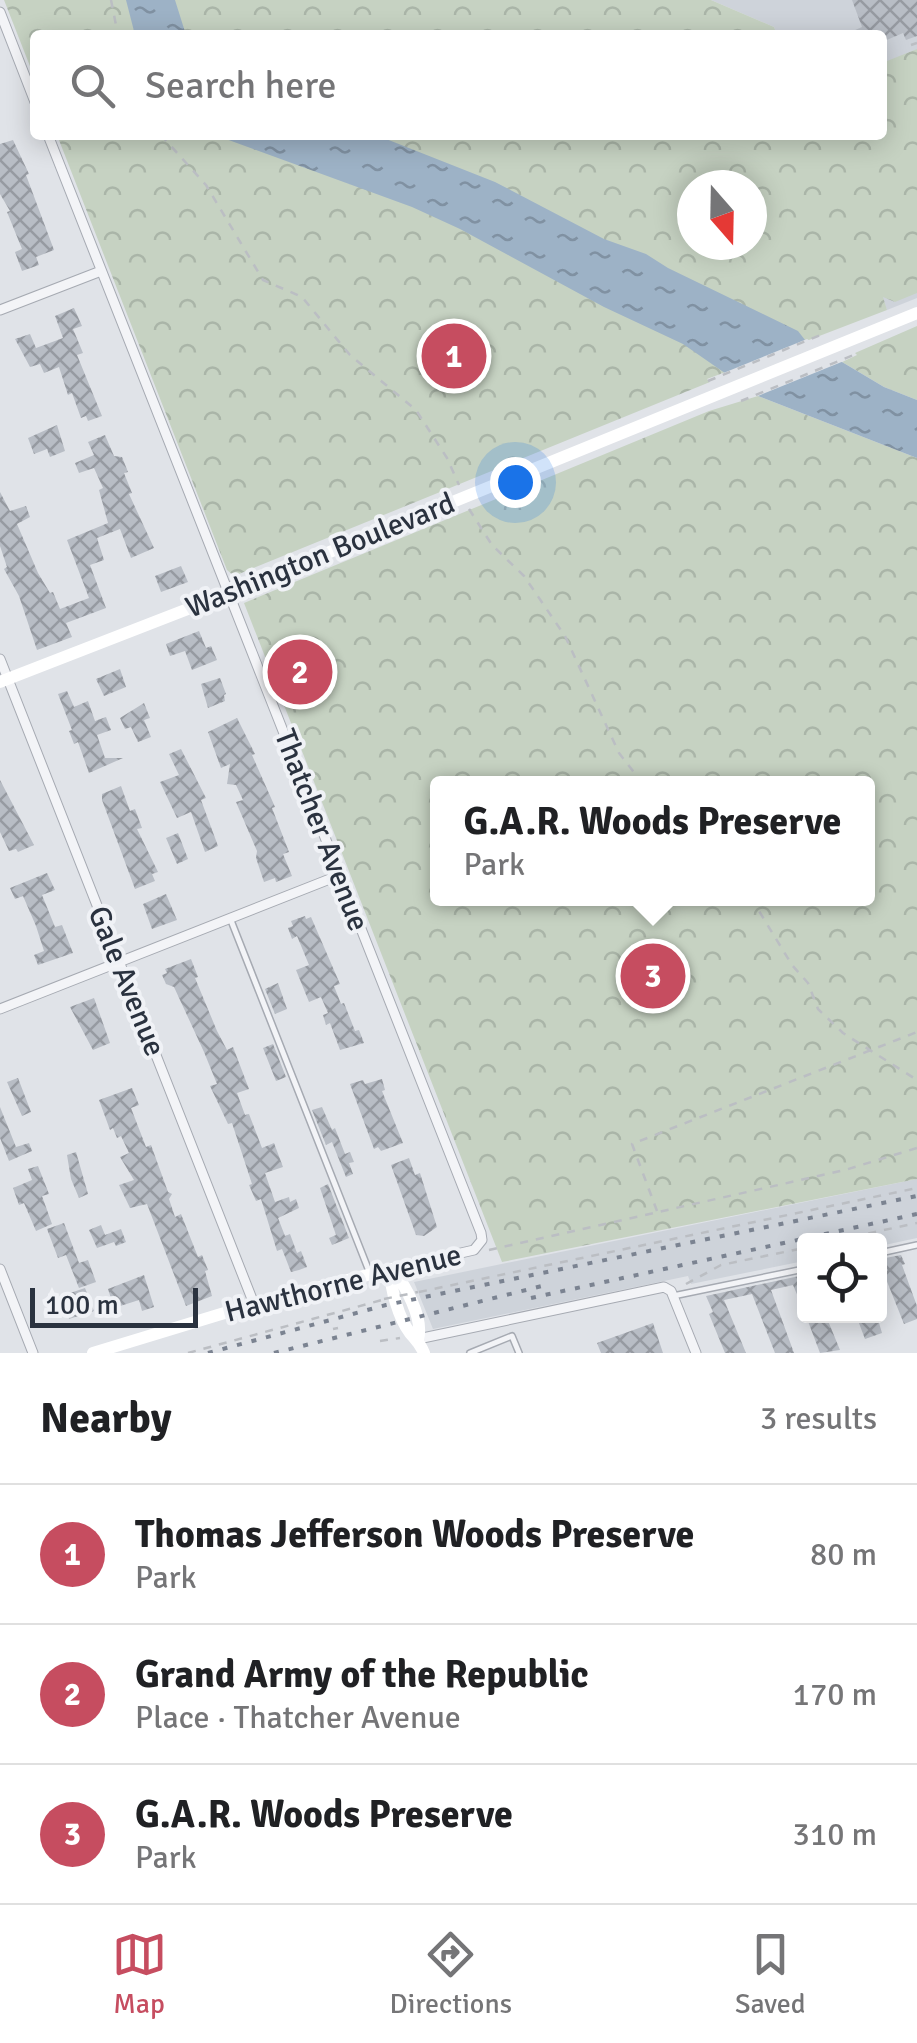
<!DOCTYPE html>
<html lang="en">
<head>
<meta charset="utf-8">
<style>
  :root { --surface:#fff; --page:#f6f6f6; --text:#202124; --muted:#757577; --line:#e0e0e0; --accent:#c64d60 }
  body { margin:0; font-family:Signika,sans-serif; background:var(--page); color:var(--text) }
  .controls { position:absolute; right:30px; bottom:30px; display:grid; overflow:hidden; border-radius:10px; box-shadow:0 5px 25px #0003 }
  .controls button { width:90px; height:90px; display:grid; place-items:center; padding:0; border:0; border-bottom:2px solid var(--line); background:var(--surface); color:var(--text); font:50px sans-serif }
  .compass { position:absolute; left:677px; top:170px; width:90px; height:90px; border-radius:50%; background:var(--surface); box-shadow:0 5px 25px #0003; rotate:160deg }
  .scale { position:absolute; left:30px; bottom:25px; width:168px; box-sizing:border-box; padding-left:10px; border:5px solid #2a323f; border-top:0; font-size:28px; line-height:35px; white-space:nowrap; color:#2a323f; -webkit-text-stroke:8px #f0f2f6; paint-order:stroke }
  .you { position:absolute; left:515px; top:482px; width:35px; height:35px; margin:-25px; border:8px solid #fff; border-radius:50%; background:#1a73e8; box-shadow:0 0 0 15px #1a73e833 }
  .badge { display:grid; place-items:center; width:65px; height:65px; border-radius:50%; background:var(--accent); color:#fff; font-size:32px; font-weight:700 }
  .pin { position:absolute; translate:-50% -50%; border:5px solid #fff; box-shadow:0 2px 10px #0006 }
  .popup { position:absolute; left:430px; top:776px; width:445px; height:130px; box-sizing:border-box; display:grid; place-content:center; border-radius:10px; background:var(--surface); filter:drop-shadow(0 2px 8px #0005); font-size:32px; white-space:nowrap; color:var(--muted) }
  .popup b { font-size:38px; color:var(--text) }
  .popup::after { content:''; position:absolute; left:50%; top:100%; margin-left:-20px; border:20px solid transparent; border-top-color:var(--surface) }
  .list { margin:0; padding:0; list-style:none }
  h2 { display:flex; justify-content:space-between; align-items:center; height:130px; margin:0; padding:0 40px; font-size:42px }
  h2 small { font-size:32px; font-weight:400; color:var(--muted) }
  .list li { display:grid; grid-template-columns:65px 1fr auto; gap:30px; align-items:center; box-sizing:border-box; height:140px; padding:0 40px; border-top:2px solid var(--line) }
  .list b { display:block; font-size:38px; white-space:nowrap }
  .list p { margin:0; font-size:32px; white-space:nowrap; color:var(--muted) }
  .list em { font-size:32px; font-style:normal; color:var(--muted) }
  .icon { flex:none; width:55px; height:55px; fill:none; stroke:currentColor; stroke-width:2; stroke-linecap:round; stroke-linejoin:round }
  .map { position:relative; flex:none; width:917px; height:1353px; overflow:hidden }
  .search { position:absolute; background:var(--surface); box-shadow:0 5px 25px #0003; left:30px; right:30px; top:30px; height:110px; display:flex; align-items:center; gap:25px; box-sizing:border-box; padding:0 35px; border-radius:10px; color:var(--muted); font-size:38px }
  .sheet { height:550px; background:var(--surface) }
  nav { display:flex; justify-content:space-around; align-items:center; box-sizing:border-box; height:140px; border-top:2px solid var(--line); background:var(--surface); font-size:28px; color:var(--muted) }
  nav a { display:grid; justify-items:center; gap:5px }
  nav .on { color:var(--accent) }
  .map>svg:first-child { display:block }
</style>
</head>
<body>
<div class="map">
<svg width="917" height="1353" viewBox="0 0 917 1353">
  <defs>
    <pattern id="park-crowns" width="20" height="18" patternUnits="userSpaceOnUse" patternTransform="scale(2.5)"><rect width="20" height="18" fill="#c6d2c2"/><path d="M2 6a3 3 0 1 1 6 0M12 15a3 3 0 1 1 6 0" fill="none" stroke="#aab5a8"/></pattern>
    <pattern id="water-ripples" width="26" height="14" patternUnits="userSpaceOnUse" patternTransform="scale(2.5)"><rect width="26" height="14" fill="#9db2c6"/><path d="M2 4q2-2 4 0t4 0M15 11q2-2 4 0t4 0" fill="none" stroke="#8091a2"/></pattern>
    <pattern id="building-cross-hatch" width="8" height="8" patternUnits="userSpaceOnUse" patternTransform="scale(2.5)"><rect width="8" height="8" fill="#b8bdc5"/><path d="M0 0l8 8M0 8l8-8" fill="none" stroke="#969aa1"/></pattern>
  </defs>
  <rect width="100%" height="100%" fill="#e0e3e8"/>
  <path fill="#ced3da" d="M711,0H917V298L887,310L817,135H882V35H777L774,27Z
    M917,1179V1238L880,1246V1240H804V1261L691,1284L688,1276L433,1329L414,1282Z"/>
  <path fill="url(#park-crowns)" fill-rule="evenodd" d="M4,0H711L774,27L777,35H35V79Z
    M917,49V293L895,302L883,297L887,310L723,373L707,379L710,382L234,576L227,570L57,135H882V63ZM692,185H752V245H692Z
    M917,326V400L884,387L842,362L857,355L855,353Z
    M758,396L917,458V1179L502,1262L244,603L709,411ZM438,784H868V898H438Z"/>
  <path fill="url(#water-ripples)" d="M126,0H175L186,35H135Z
    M215,135H376L495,182L604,239L646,254L668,268L798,331L805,340L884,387L917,400V458L758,396L683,344L604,307L460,229L412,207Z"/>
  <path fill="#e0e3e8" d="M807,339L844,361L758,396L721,374Z"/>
  <path fill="url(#building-cross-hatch)" d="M852,0H917V36L906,40L903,33L882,42V35H844L862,27Z
    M13,140L29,174L26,175L54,250L36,257L39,265L22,271L15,252L22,249L7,212L10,211L0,194V144Z
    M74,308L82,326L73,329L83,353L77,355L102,416L88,421L86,416L81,418L72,393L68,395L59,367L44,373L40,364L30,367L15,339L30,334L36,348L63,338L55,316Z
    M57,425L65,451L50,457L47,449L34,454L28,438Z
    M105,435L114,456L122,457L128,472L124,473L132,493L129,494L154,548L131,558L120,529L97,538L104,560L90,565L106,608L66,623L72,637L37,650L19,596L4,569L7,567L0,546V492L10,511L26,506L30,517L17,524L38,573L50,593L53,592L60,609L89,598L67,540L108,523L99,490L103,488L94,468L79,473L75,463L94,455L88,442Z
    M181,566L188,582L161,592L155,576Z
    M199,631L206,648L211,646L217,660L192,670L185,651L170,656L166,644Z
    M120,669L126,687L104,696L96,679Z
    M220,678L226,694L224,695L225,701L208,708L201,684Z
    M67,691L74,707L88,701L95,721L106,717L111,730L97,735L105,758H123L89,773L78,742L74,744L69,731L72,730L58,694Z
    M144,703L150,718L144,720L151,737L138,742L131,727L125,729L120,718Z
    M237,718L255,754L252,755L275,807L272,808L289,852L283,854L292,876L276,882L275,878L264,882L256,858L257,851L236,802L243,800L236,785L227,784L230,764L221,768L208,732Z
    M181,749L206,798L201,800L218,846L205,852L191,812L177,818L160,782L179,775L169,754Z
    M0,780L34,845L18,852L16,849L9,851L0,832Z
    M121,786L130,811L135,809L142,828L137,829L158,872L152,874L155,881L135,889L102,800V794Z
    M178,833L188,859L177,864L166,838Z
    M47,873L55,890L42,895L55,927L62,925L73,953L38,965L34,955L44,951L36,926L23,896L15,899L10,888Z
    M166,894L177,920L152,929L143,904Z
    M305,916L306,919L311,917L340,984L334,986L341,1004L344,1003L355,1031L359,1030L364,1043L340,1050L330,1023L326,1025L323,1015L328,1013L321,997L309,1002L296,970L309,965L297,936L292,939L288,928L293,926L291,921Z
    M191,959L198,977L195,978L217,1031L227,1050L233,1047L249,1089L237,1093L245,1115L249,1114L262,1148L274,1143L283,1167L265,1173L275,1202L289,1197L290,1202L296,1199L299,1208L278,1218L285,1236L290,1234L297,1253L301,1251L303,1256L307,1267L299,1270L291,1272L282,1249L277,1251L261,1199L256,1201L249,1185L252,1184L232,1123L228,1124L210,1086L217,1084L204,1052L174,987L166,984L162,975L167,973L165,969Z
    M278,983L287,1009L275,1014L265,989Z
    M94,998L110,1043L93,1050L70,1007Z
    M273,1044L286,1077L276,1081L263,1048Z
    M18,1078L31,1112L22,1116L7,1082Z
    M382,1079L385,1090L382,1091L403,1143L381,1151L378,1147L374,1149L350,1084L363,1080L365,1084Z
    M132,1088L139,1105L131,1108L146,1147L151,1145L168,1192L172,1194L169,1199L175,1217L181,1214L198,1257L202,1255L208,1270L205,1271L212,1296L186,1306L147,1204L130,1208L119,1185L134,1180L120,1157L129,1153L121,1136L117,1138L113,1128L110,1130L99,1100Z
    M0,1107L16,1147L29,1143L32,1151L9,1161L0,1138Z
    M322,1107L332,1130L335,1128L345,1154L350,1152L354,1162L349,1163L353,1174L346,1177L332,1142L326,1145L312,1110Z
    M76,1152L88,1194L79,1198L71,1179L67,1155Z
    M409,1158L415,1175L420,1173L437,1227L424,1236L416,1235L391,1165Z
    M38,1166L49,1194L42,1196L52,1224L36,1231L24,1203L19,1205L13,1188L32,1180L28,1169Z
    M328,1184L349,1238L332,1245L329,1238L336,1235L320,1188Z
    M64,1223L79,1263L88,1260L96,1282L79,1288L66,1255L58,1258L47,1229Z
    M101,1225L105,1235L121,1229L126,1242L116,1246L114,1242L97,1248L89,1230Z
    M901,1255L905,1264L902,1265L917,1306V1319L904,1324L880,1264V1259Z
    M144,1275L154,1307L142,1311L139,1300L114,1308L108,1289Z
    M804,1275V1311L793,1285L771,1290L794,1353H775L752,1294L724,1300L746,1353H725L709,1314L713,1312L706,1296Z
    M85,1288L94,1311L69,1319L64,1295Z
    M806,1316H826L840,1350L820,1353Z
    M864,1316H877L882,1333L865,1339L857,1318Z
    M653,1323L663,1353H601L597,1343Z"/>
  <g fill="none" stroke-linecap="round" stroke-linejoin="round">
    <defs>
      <path id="lane" d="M230,918L369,1271
        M880,1253L917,1245
        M673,1296L804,1269
        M470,1353L512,1336L519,1353"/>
      <path id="street" d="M0,12L35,102
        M48,135L481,1233L482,1240L474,1250L391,1269
        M0,310L101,271
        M0,659L254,1304
        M0,1009L340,875
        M0,1269L33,1353
        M418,1339L664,1287L671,1291L696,1353"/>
    </defs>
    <use href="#lane" stroke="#a6aab2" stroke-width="8"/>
    <use href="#street" stroke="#a6aab2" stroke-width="11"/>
    <path stroke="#bbbec3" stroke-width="2.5" stroke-dasharray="8 8" stroke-linecap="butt" d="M111,0L118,35
      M911,45L917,43
      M161,135L206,185L263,280L302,297L350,355L416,410L447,458L459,485
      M708,381L823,334
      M741,401L856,354
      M469,509L492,545L524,576L565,636L619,753L643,784
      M751,898L792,965L808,983L818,1009L843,1033L917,1080
      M657,1211L632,1144L917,1032
      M837,1240L917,1223
      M489,1250L845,1170L917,1148
      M686,1284L721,1265L804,1248
      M419,1292L917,1188
      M333,1329L338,1328
      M380,1341L400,1338
      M188,1353L382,1300"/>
    <use href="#lane" stroke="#f3f4f7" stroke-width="5"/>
    <use href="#street" stroke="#f3f4f7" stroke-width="9"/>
    <path stroke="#fff" stroke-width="12" d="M0,682L229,593L917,313
      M391,1269C389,1286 399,1319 410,1333C416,1340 420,1343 424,1353
      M391,1269C405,1283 424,1319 418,1339
      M93,1353L254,1304L391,1269"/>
    <path stroke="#7b8391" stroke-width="4" stroke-dasharray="5 10" stroke-linecap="butt" d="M531,1298L917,1214
      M208,1353L386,1305L917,1196
      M274,1353L546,1285"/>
    <path stroke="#bbbec3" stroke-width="2.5" stroke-dasharray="8 8" stroke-linecap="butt" d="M384,1299L418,1292"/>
  </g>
  <g text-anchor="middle" stroke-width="8" stroke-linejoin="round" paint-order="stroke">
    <g font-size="30" fill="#2a323f" stroke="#f0f2f6">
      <text transform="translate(320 555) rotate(-22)" y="10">Washington Boulevard</text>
      <text transform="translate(322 830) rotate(69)" y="10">Thatcher Avenue</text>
      <text transform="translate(127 981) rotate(68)" y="10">Gale Avenue</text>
      <text transform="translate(343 1283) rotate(-14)" y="10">Hawthorne Avenue</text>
    </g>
  </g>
</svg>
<div class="controls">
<button><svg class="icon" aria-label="locate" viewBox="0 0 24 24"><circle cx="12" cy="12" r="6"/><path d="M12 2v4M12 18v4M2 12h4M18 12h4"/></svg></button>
</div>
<svg class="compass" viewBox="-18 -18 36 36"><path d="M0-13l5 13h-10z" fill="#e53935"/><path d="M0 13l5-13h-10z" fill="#757577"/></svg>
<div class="scale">100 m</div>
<div class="you"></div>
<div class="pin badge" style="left:454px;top:356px">1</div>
<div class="pin badge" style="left:300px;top:672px">2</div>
<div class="pin badge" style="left:653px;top:976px">3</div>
<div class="popup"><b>G.A.R. Woods Preserve</b>Park</div>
<div class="search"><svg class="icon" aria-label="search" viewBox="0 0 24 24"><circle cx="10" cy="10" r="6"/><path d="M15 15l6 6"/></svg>Search here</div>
</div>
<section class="sheet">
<h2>Nearby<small>3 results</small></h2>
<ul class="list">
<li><span class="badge">1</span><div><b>Thomas Jefferson Woods Preserve</b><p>Park</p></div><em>80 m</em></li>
<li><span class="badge">2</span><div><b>Grand Army of the Republic</b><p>Place · Thatcher Avenue</p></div><em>170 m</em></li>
<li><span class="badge">3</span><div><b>G.A.R. Woods Preserve</b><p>Park</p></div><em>310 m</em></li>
</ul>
</section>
<nav>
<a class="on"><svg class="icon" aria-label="map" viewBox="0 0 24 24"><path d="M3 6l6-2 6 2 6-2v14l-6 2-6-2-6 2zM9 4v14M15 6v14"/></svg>Map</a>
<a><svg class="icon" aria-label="directions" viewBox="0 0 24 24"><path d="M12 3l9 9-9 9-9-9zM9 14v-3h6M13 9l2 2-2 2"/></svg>Directions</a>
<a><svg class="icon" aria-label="saved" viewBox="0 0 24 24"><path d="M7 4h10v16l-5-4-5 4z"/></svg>Saved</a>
</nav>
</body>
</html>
